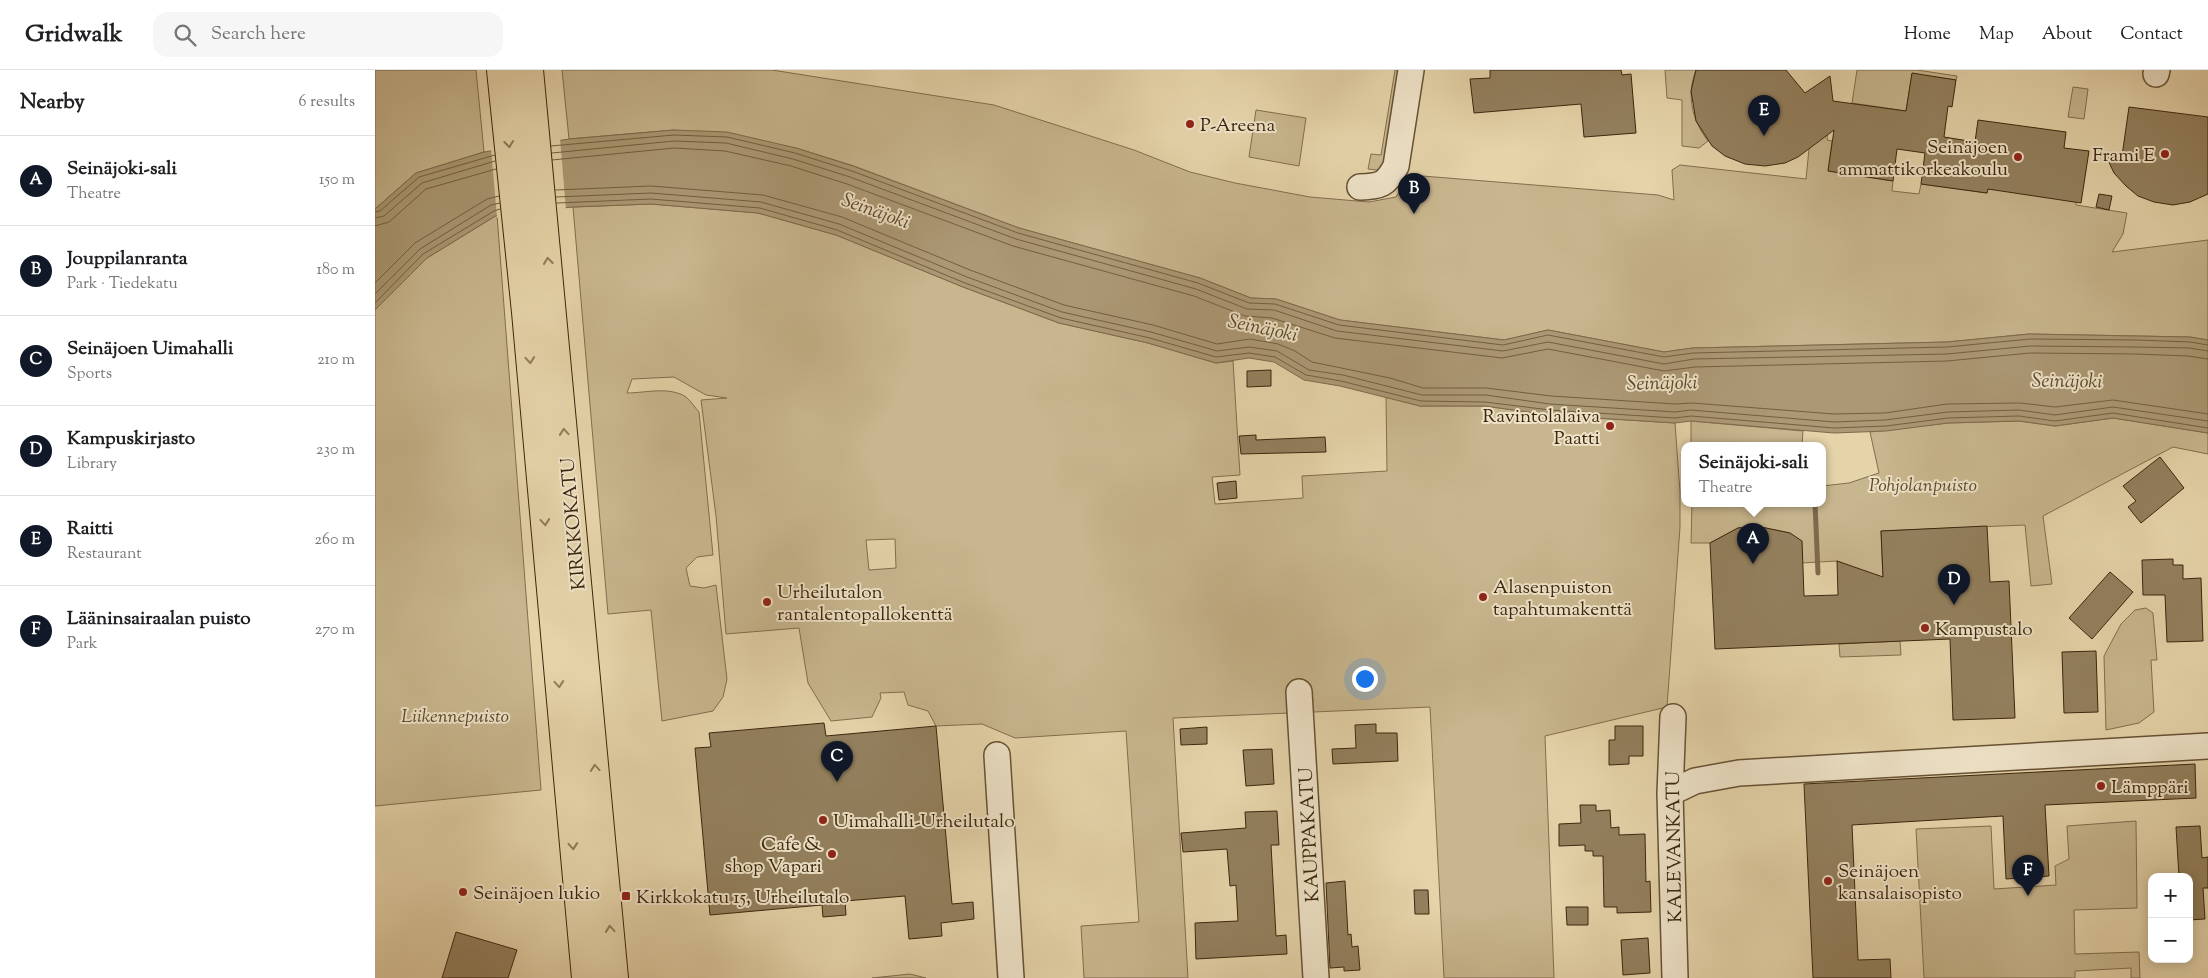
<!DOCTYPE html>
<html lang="en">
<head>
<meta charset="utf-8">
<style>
  :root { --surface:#fff; --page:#f6f6f6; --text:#202124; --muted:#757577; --line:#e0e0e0; --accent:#111827 }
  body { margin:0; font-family:"Sorts Mill Goudy",serif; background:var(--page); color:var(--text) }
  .controls { position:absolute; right:15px; bottom:15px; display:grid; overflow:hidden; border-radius:10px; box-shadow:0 2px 12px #0003 }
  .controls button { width:45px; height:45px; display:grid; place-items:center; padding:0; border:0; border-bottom:1px solid var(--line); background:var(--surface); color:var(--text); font:25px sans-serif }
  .you { position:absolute; left:989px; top:608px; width:18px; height:18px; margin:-12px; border:4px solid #fff; border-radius:50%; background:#1a73e8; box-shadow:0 0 0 8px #1a73e833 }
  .badge { display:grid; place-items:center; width:32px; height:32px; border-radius:50%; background:var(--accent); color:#fff; font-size:16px; font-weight:700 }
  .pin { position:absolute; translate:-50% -41px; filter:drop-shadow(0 1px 2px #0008) }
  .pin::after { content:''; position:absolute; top:26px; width:18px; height:15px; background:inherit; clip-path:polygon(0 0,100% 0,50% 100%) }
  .popup { position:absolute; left:1306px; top:372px; width:145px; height:65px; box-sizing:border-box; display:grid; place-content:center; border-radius:10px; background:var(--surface); filter:drop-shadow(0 1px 4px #0005); font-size:16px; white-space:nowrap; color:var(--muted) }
  .popup b { font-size:19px; color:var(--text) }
  .popup::after { content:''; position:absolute; left:50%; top:100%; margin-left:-10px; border:10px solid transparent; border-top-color:var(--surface) }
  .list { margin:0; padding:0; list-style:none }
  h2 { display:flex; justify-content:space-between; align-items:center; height:65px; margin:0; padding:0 20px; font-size:21px }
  h2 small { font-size:16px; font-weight:400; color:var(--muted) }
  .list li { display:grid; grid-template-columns:32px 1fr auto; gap:15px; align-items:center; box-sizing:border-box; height:90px; padding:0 20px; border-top:1px solid var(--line) }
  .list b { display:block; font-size:19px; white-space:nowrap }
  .list p { margin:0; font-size:16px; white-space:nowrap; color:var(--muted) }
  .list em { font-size:16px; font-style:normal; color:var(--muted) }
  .icon { flex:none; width:28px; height:28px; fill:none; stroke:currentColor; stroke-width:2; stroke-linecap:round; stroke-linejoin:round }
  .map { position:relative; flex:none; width:1833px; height:908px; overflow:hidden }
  header { display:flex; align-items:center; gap:30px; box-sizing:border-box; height:70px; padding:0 25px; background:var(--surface); border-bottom:1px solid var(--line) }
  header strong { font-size:24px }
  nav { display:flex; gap:28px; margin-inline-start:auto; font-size:18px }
  .search { width:350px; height:45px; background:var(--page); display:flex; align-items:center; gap:12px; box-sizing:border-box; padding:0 18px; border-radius:15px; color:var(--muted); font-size:19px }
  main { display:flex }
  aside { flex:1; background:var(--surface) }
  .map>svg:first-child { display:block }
</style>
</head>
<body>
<header>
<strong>Gridwalk</strong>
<div class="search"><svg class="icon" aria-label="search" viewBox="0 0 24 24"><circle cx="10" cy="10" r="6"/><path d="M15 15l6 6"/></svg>Search here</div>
<nav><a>Home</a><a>Map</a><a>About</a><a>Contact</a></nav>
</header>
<main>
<aside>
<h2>Nearby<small>6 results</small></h2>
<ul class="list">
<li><span class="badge">A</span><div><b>Seinäjoki-sali</b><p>Theatre</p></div><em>150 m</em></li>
<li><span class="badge">B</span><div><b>Jouppilanranta</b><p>Park · Tiedekatu</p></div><em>180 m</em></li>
<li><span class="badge">C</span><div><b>Seinäjoen Uimahalli</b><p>Sports</p></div><em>210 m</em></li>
<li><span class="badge">D</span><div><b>Kampuskirjasto</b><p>Library</p></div><em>230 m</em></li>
<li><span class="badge">E</span><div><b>Raitti</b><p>Restaurant</p></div><em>260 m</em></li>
<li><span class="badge">F</span><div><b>Lääninsairaalan puisto</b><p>Park</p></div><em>270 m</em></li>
</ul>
</aside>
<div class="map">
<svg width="1833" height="908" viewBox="0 0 1833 908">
  <rect width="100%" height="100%" fill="#e5d3a9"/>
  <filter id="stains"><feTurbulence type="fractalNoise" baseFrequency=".004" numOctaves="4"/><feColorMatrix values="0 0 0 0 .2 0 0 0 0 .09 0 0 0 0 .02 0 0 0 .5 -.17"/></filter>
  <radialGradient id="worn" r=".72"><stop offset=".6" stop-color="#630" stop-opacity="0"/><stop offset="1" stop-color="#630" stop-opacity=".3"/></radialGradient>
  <path fill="#c8b68e" stroke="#826e4e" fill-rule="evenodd" d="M0,0H101L109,82L41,103L0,139Z
    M187,0H397L619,35L759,80L815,102L860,113L935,127L994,132L1021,127L1035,105L1283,125L1299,130L1297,100L1305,95L1431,109L1434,79L1453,59L1452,70L1457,71L1453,101L1518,111L1517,121L1544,124L1546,114L1612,123L1617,91L1701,132V135L1752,143L1748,164L1737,182L1833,170V270L1815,267L1654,264L1572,272L1318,278L1289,282L1173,260L1129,270L965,250L901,229L876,228L825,208L644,158L479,96L421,78L299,60L194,69Z
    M1020,0H1027L1010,95L1002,100L993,99L996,84L1006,85Z
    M1290,0H1321C1311,25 1317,50 1333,71L1324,78L1307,76V30L1292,28Z
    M1482,0H1542L1582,6L1581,10L1537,4L1531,41L1477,33Z
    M1698,17L1713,19L1709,49L1693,47Z
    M881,40L931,48L924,96L874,87Z
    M276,134L383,143L461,165L588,217L684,253L773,273L841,293L858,291L865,405L837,407L840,434L928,428L927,406L1012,401L1011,327L1045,336H1110L1174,345L1300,353L1305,422V457L1292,637L1170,666L1179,908H1069L1055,637L798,648L813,908H709L706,856L764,852L751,661L640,668L607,654L561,656L553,641L533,635L529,622L505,623L506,628L497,647L456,651L433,613L424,558L351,564L341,446L326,330L352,328L331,325L299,307L257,309L252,323C270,323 294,316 311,327C316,331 320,338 324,342L338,485L322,487L311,498L315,516L329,518L341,515L352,609L348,627L338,641L287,651L276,540L233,544L198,137ZM520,469L521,498L494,500L491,470Z
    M122,145L166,720L0,736V240L52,188Z
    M1738,348L1833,363V384L1798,377L1668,446L1677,514L1656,516L1650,455L1506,461L1508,509L1462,491L1427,493L1415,463L1381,456L1363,458L1335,473H1316L1317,433H1447V416L1474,413L1504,403L1495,362L1573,353L1644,351L1680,356Z
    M1316,351L1428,361L1427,375H1316Z
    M1771,538L1778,543L1782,590H1776L1779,642L1764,653L1731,660L1729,586L1746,554L1760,540Z
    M1525,571L1526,585L1465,587L1464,574Z
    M1761,751L1762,838L1699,840L1700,884L1764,882L1765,908H1756V898L1700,901V908H1549L1541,759L1616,756L1619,819L1681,815L1680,796L1694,789L1692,756Z
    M535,904L551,908H497Z"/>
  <path fill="#ab9874" stroke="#7e6a4b" d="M299,60L352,62L421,78L478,96L644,158L825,208L876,228L901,229L965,250L1129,270L1173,260L1289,282L1318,278L1572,272L1654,264L1815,267L1833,270V363L1738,348L1680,356L1644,351L1573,353L1511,361L1459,363L1316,351L1300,353L1174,345L1110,336H1045L965,316L929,310L899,292L874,288L841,293L773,273L684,253L588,217L461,165L383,143L276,134L198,137L122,145L52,188L0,240V139L41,103L109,82L194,69Z"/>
  <path fill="#e5d3a9" d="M185,68L191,140L122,148L116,78Z"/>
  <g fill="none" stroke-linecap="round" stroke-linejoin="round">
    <path stroke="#735f40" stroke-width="1" d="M176,76L299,65L352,67L420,83L477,101L643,163L823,213L874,233L900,234L964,255L1128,275L1173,265L1289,287L1318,283L1572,277L1655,269L1762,270L1815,272L1833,275
      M177,83L299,71L351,73L418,89L475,107L641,169L821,219L872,239L899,240L962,261L1128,281L1173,272L1289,294L1319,289L1572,284L1655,276L1761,277L1814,278L1833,281
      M177,90L299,78L350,81L416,96L472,114L638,176L819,226L870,246L897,248L960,268L1127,288L1173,279L1289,301L1320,297L1572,291L1655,283L1761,284L1813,286L1833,289
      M180,120L276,116L388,125L467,147L595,200L689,235L778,255L842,274L875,269L903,274L920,281L937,292L1015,308L1048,318H1111L1176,326L1300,334L1317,333L1459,344L1510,343L1572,334L1645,333L1680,337L1738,330L1833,344
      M181,127L276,123L386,132L464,154L592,207L687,242L776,262L842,281L874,277L902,281L934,300L968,305L1047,325H1111L1175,334L1300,342L1316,340L1459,352L1510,350L1573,342L1644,340L1680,345L1738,337L1833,351
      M182,133L276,129L385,138L462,160L590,213L686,248L775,268L841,287L874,283L900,287L931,305L966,311L1046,331L1110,332L1175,340L1300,348L1316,346L1459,358L1511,356L1573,348L1644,346L1680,351L1738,343L1833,358
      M0,142L5,141L44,107L120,85
      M0,148L9,146L47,113L120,91
      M0,156L14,152L51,119L121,99
      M0,213L40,173L112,129L124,126
      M0,224L45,179L116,135L125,133
      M0,233L48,184L119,141L125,139"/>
    <path stroke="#7e6a4b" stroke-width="5" d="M1440,433L1443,503"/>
  </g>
  <path fill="#93805e" stroke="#3b260d" d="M1115,0H1246L1247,5L1256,4L1261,63L1209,67L1206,34L1099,43L1095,9L1115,8Z
    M1321,0H1411L1430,23L1455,6L1458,31L1531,41L1537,3L1581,10L1577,37L1573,36L1569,67L1600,72L1603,50L1691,62L1689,78L1714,81L1706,133L1613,119L1612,123L1546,114L1550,83L1522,79L1518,111L1453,101L1459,60L1423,87L1410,93L1390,96L1370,94L1350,86L1337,76L1321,51L1316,21Z
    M1754,37L1833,47V124L1815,132L1798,135L1779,132L1763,126L1751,116L1739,103L1730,84L1747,86Z
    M1724,124L1737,126L1734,140L1721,137Z
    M896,300V316L872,317V301Z
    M881,365V370L950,367L951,382L866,384L864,366Z
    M1785,387L1809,418L1766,453L1753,437L1761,431L1748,416Z
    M861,411L862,428L844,430L842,413Z
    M1381,456L1415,463L1427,471L1429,526L1463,525L1462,491L1508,507L1506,461L1612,456L1615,512L1634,511L1640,648L1578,650L1575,569L1340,579L1335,473L1363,458Z
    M1798,489V495H1808V509L1826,508L1828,571L1792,572L1790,525H1768L1767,490Z
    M1735,502L1758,522L1717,569L1694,548Z
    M1721,581L1723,642L1689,643L1687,582Z
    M449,653L451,666L561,656L577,834L598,832L599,849L566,853L567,866L534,869L530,826L470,831L471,845L448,847L447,835L335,845L320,678L336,677L334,663Z
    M1001,654V663H1022L1023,691L958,694L957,679L981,678L980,655Z
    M1240,656H1268V686H1254V694L1234,695V670H1240Z
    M832,657V674L806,675L805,659Z
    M897,679L899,714L871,716L868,680Z
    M1820,694L1821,728L1670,735L1674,806L1631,809L1628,746L1477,755L1483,890L1515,889L1516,908H1438L1429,714Z
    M1205,735H1221V741L1235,740L1236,758L1244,757V765L1270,764L1271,812L1275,811L1276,842L1242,843V837H1229L1228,786H1218V781H1210V775L1184,776V754L1206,753Z
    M902,741L904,775H896L901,866L911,865L912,884L821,889L820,853L863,851L861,815L855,816L852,779L808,782L806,763L871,758L870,742Z
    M1825,756L1827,788L1833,787V818H1828L1830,849L1814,850V807H1804L1801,757Z
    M970,811L973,865L976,864L977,877L983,876L985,900L969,901V897L955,898L951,813Z
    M1039,820H1053L1054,844H1040Z
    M1191,837H1213V855H1192Z
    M81,862L142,880L133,908H67Z
    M1273,868L1275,903L1248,905L1246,870Z"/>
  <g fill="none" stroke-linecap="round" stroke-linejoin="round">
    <defs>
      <path id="minor" d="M1781,4L1782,0
        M985,117C1006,116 1011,115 1021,96L1036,0
        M924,622L941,908
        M1298,647L1295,723L1300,908
        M622,685L636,908
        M1295,723L1320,711L1364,703L1833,676"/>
      <path id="major" d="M126,0L151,242L211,908
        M154,0L239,908"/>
    </defs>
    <use href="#minor" stroke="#665134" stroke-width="28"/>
    <use href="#major" stroke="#3b260d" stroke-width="30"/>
    <use href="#minor" stroke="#eee2c7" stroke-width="25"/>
    <use href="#major" stroke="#e5d3a9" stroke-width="28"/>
  </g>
  <defs><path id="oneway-chevron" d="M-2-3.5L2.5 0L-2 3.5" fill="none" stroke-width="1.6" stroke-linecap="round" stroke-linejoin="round" transform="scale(1.25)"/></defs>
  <g stroke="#907c5b">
    <use href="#oneway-chevron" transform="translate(134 74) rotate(84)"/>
    <use href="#oneway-chevron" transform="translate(173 191) rotate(-96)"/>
    <use href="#oneway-chevron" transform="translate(155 290) rotate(85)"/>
    <use href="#oneway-chevron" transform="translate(189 362) rotate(-95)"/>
    <use href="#oneway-chevron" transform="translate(170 452) rotate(85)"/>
    <use href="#oneway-chevron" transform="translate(184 614) rotate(85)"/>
    <use href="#oneway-chevron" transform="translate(220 698) rotate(-95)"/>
    <use href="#oneway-chevron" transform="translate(198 776) rotate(85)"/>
    <use href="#oneway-chevron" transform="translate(235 859) rotate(-95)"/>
  </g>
  <g fill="#8f2418" stroke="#eee2c7" stroke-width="2">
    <circle cx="815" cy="54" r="5"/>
    <circle cx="1790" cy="84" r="5"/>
    <circle cx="1643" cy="87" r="5"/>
    <circle cx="1235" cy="356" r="5"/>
    <circle cx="1108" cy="527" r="5"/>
    <circle cx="392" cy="532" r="5"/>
    <circle cx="1550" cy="558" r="5"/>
    <circle cx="1726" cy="716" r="5"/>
    <circle cx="448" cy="750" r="5"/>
    <circle cx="457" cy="784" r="5"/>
    <circle cx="1453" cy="811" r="5"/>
    <circle cx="88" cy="822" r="5"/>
    <rect x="246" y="821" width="10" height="10" rx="2.5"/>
  </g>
  <g text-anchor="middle" stroke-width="4" stroke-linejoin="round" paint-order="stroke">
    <g font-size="19" fill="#3b260d" stroke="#eee2c7" text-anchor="start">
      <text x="825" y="61">P-Areena</text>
      <text x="1633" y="83" text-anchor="end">Seinäjoen<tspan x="1633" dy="22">ammattikorkeakoulu</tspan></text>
      <text x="1780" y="91" text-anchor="end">Frami E</text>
      <text x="1225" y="352" text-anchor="end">Ravintolalaiva<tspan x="1225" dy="22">Paatti</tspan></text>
      <text x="1118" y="523">Alasenpuiston<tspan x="1118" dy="22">tapahtumakenttä</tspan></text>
      <text x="402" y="528">Urheilutalon<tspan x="402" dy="22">rantalentopallokenttä</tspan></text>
      <text x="1560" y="565">Kampustalo</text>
      <text x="1736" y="723">Lämppäri</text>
      <text x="458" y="757">Uimahalli-Urheilutalo</text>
      <text x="447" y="780" text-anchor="end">Cafe &amp;<tspan x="447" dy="22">shop Vapari</tspan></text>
      <text x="1463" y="807">Seinäjoen<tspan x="1463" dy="22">kansalaisopisto</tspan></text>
      <text x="98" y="829">Seinäjoen lukio</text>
      <text x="261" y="833">Kirkkokatu 15, Urheilutalo</text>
    </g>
    <g font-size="19" font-style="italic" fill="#5e4a2d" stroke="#eee2c7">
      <text x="1548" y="421">Pohjolanpuisto</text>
      <text x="80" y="652">Liikennepuisto</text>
    </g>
    <g font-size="19" fill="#3b260d" stroke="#eee2c7">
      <text transform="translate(197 454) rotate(-95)" y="7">KIRKKOKATU</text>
      <text transform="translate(933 765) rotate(-93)" y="7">KAUPPAKATU</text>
      <text transform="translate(1298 777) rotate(-91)" y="7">KALEVANKATU</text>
    </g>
    <g font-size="20" font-style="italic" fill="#5d482c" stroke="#eee2c7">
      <text transform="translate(501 140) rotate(20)" y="7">Seinäjoki</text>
      <text transform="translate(888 257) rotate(12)" y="7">Seinäjoki</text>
      <text transform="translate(1692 310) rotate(1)" y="7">Seinäjoki</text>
      <text transform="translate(1287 312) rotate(-1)" y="7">Seinäjoki</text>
    </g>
  </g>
  <rect width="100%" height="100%" filter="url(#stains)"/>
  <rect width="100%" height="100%" fill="url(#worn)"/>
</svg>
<div class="controls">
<button>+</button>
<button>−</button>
</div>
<div class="you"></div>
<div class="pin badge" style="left:1378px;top:494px">A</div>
<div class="popup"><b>Seinäjoki-sali</b>Theatre</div>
<div class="pin badge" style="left:1039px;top:144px">B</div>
<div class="pin badge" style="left:462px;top:712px">C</div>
<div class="pin badge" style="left:1579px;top:535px">D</div>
<div class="pin badge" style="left:1389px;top:66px">E</div>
<div class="pin badge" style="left:1653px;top:826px">F</div>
</div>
</main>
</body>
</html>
